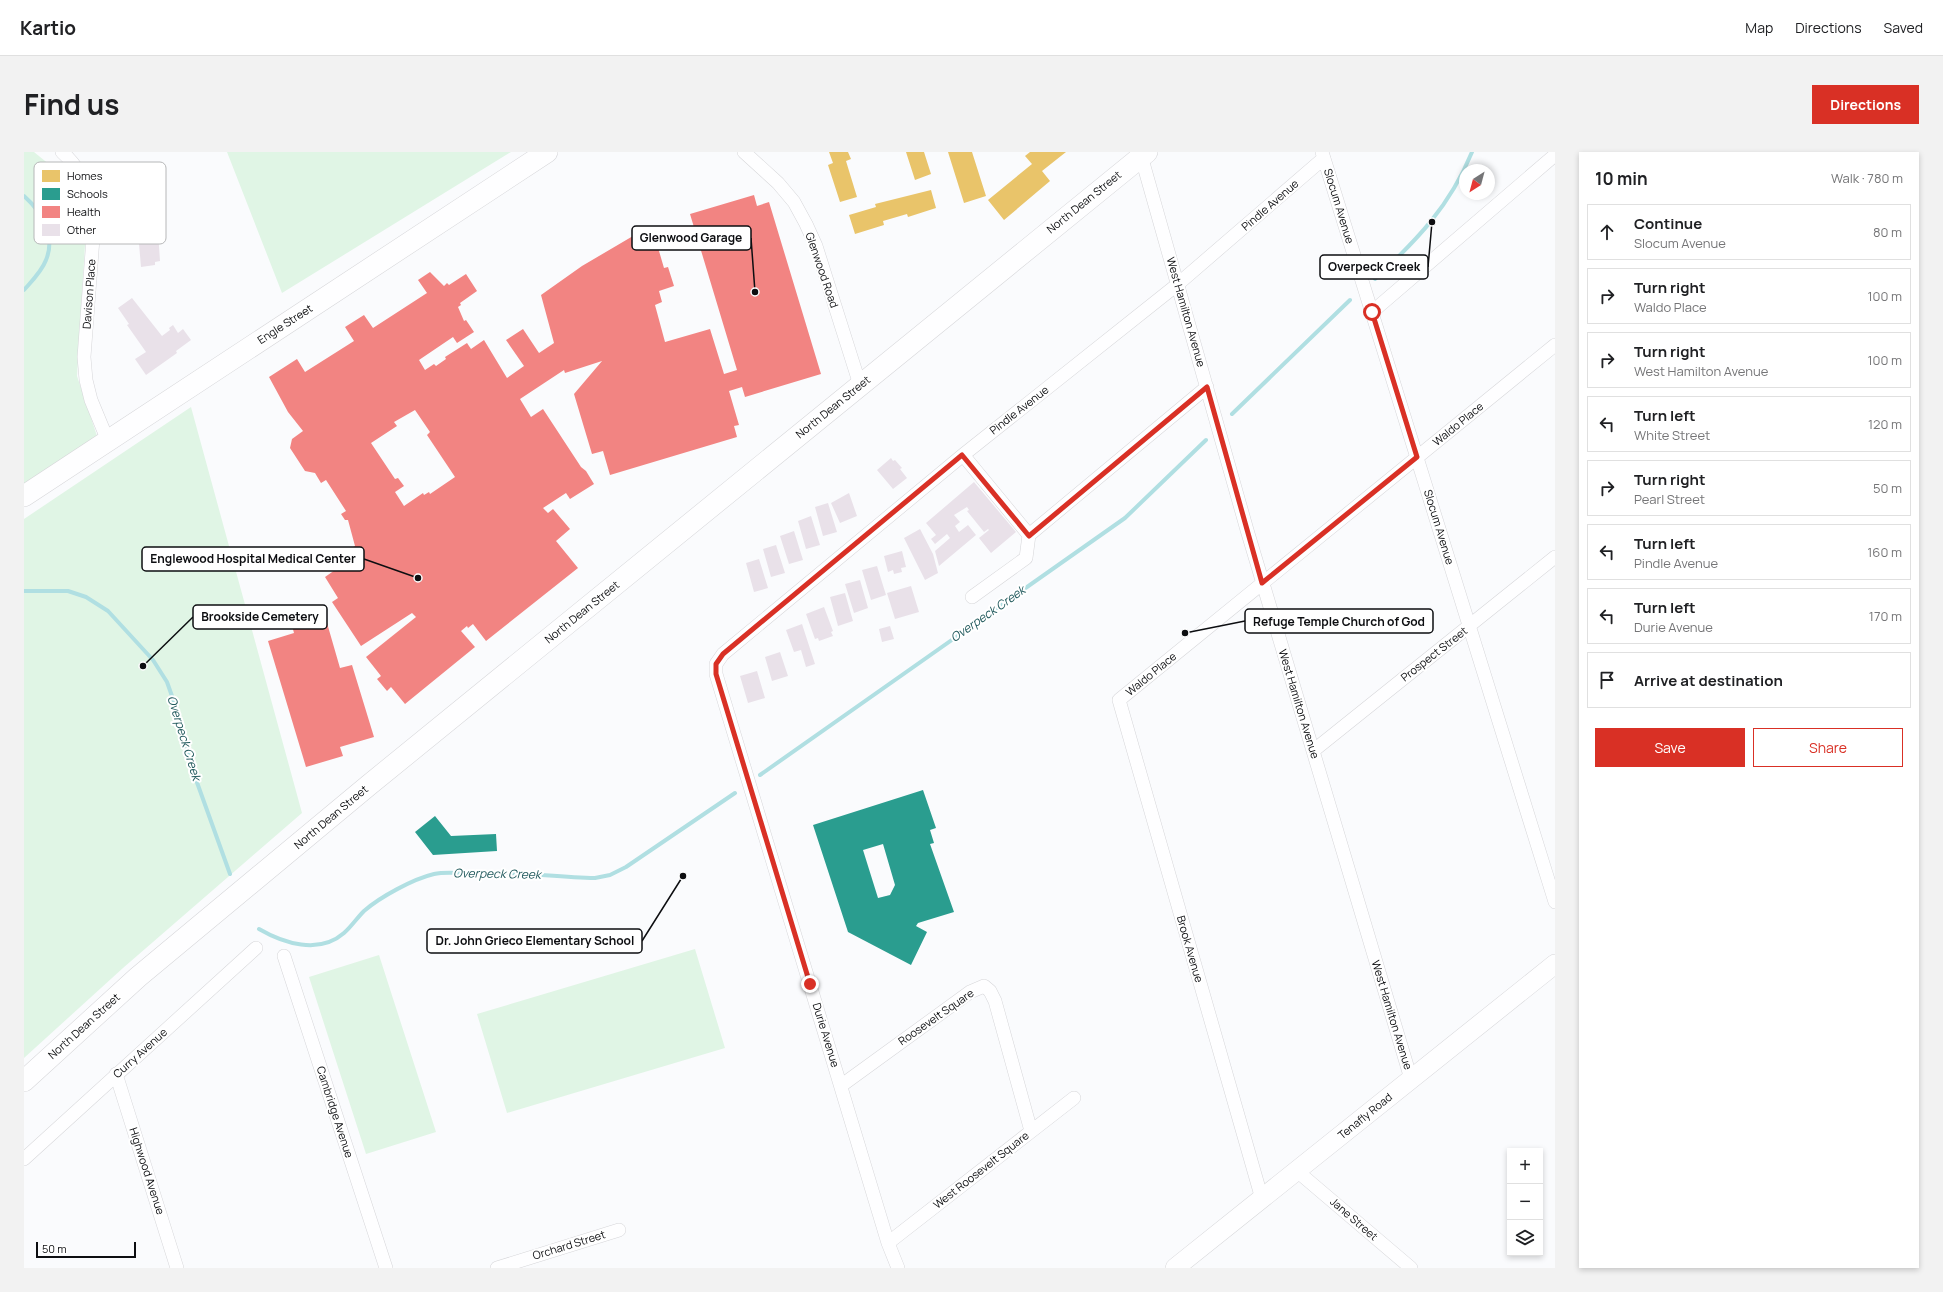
<!DOCTYPE html>
<html lang="en">
<head>
<meta charset="utf-8">
<style>
  :root { --surface:#fff; --page:#f2f2f2; --text:#202124; --muted:#757577; --line:#e0e0e0; --accent:#d93025 }
  body { margin:0; font-family:Manrope,sans-serif; background:var(--page); color:var(--text) }
  .controls { position:absolute; right:12px; bottom:12px; display:grid; overflow:hidden; border-radius:0px; box-shadow:0 2px 6px #0003 }
  .controls button { width:36px; height:36px; display:grid; place-items:center; padding:0; border:0; border-bottom:1px solid var(--line); background:var(--surface); color:var(--text); font:20px sans-serif }
  .compass { position:absolute; left:1435px; top:12px; width:36px; height:36px; border-radius:50%; background:var(--surface); box-shadow:0 2px 6px #0003; rotate:216deg }
  .scale { position:absolute; left:12px; bottom:10px; width:100px; box-sizing:border-box; padding-left:4px; border:2px solid #0d0e11; border-top:0; font-size:11px; line-height:14px; white-space:nowrap; color:#0d0e11; -webkit-text-stroke:3px #fff; paint-order:stroke }
  .stop { position:absolute; width:12px; height:12px; margin:-9px; border:3px solid #d93025; border-radius:50%; background:#fff }
  .stop.end { background:#d93025; border-color:#fff; box-shadow:0 1px 4px #0008 }
  .list { margin:0; padding:0; list-style:none }
  h2 { display:flex; justify-content:space-between; align-items:center; height:52px; margin:0; padding:0 16px; font-size:17px }
  h2 small { font-size:13px; font-weight:400; color:var(--muted) }
  .list li { display:grid; grid-template-columns:26px 1fr auto; gap:12px; align-items:center; box-sizing:border-box; height:56px; margin:0 8px 8px; padding:0 8px; border:1px solid var(--line); border-radius:0px }
  .list b { display:block; font-size:15px; white-space:nowrap }
  .list p { margin:0; font-size:13px; white-space:nowrap; color:var(--muted) }
  .list em { font-size:13px; font-style:normal; color:var(--muted) }
  .actions { display:flex; gap:8px; padding:12px 16px }
  .actions a { flex:1; padding:9px 0; border:1px solid var(--accent); border-radius:0px; text-align:center; font-size:14px; color:var(--accent) }
  .actions .main { background:var(--accent); color:#fff }
  .icon { flex:none; width:22px; height:22px; fill:none; stroke:currentColor; stroke-width:2; stroke-linecap:round; stroke-linejoin:round }
  .map { position:relative; flex:none; width:1531px; height:1116px; overflow:hidden; border-radius:0px }
  header { display:flex; align-items:center; gap:24px; box-sizing:border-box; height:56px; padding:0 20px; background:var(--surface); border-bottom:1px solid var(--line) }
  header strong { font-size:19px }
  nav { display:flex; gap:22px; margin-inline-start:auto; font-size:14px }
  .intro { display:flex; align-items:center; justify-content:space-between; box-sizing:border-box; height:96px; padding:0 24px }
  h1 { margin:0; font-size:28px }
  .button { padding:10px 18px; border-radius:0px; background:var(--accent); color:#fff; font-size:14px; font-weight:700 }
  main { display:flex; gap:24px; padding:0 24px }
  aside { flex:1; background:var(--surface); border-radius:0px; box-shadow:0 2px 6px #0003 }
  .map>svg:first-child { display:block }
</style>
</head>
<body>
<header>
<strong>Kartio</strong>
<nav><a>Map</a><a>Directions</a><a>Saved</a></nav>
</header>
<div class="intro"><h1>Find us</h1><a class="button">Directions</a></div>
<main>
<div class="map">
<svg width="1531" height="1116" viewBox="0 0 1531 1116">
  <rect width="100%" height="100%" fill="#fafbfd"/>
  <path fill="#e0f5e5" d="M0,0H10L64,44L53,224L73,284L0,332Z
    M203,0H487L258,141Z
    M167,255L278,661L99,816L0,906V367Z
    M671,797L701,896L483,961L453,862Z
    M355,803L412,980L342,1002L285,825Z"/>
  <path fill="#e9c46a" d="M805,0H824L827,7L822,9L833,45L816,50L804,13L809,11Z
    M882,0H900L907,22L891,28Z
    M924,0H948L962,44L940,51Z
    M1006,0H1042L1018,19L1026,29L980,68L964,48L1008,12L1001,4Z
    M907,38L912,56L884,65L883,62L859,69L860,73L831,82L825,63L852,55L851,52Z"/>
  <path fill="#2a9d8f" fill-rule="evenodd" d="M899,638L912,676L906,678L910,691L906,692L930,760L894,771L892,774L903,780L887,813L824,780L789,673ZM859,692L871,733L866,743L854,746L839,698Z
    M411,664L427,684L472,682L473,699L409,703L391,680Z"/>
  <path fill="#f28482" fill-rule="evenodd" d="M730,43L733,54L745,50L797,222L721,245L718,235L705,239L715,273L710,274L713,285L586,323L579,299L568,302L550,242L578,209L541,221L540,218L496,247L507,265L519,257L557,315L562,319L570,332L546,347L542,341L519,356L524,361L529,357L546,377L532,389L554,416L462,489L449,472L444,476L443,474L437,479L451,495L381,552L367,535L363,539L353,527L357,524L342,505L392,465L388,461L337,494L308,450L314,446L301,425L321,411L315,403L331,394L324,368H321L317,362L322,359L302,328L297,331L291,321L281,319L266,296L268,287L279,279L264,260L245,225L273,207L281,220L330,189L321,175L340,163L349,176L403,141L394,128L406,120L420,134L423,131L425,133L442,122L453,139L436,151L437,153L434,155L440,169L442,168L450,180L433,191L429,185L395,208L401,218L410,212L412,214L422,207L421,205L443,191L447,197L460,188L483,226L500,214L482,188L499,177L515,201L530,191L517,143L558,114L609,84L610,86L630,82L640,116L644,115L650,134L635,139L638,150L631,153L641,190L686,177L700,222L713,218L666,62ZM391,258L406,280L403,283L431,325L406,342L405,340L400,343L399,341L380,354L371,340L380,334L374,326L371,327L347,291L373,274L370,270Z
    M278,467L280,472L289,470L290,475L303,471L316,516L328,513L350,585L316,595L319,604L282,615L244,489L270,481L267,470Z"/>
  <g fill="none" stroke-linecap="round" stroke-linejoin="round">
    <path stroke="#b0dfe2" stroke-width="4" d="M0,44C18,60 32,84 22,108C18,119 8,129 0,138
      M1351,127C1393,88 1426,54 1448,0
      M1208,262L1326,148
      M0,439H44L62,445L84,459L129,508L143,530L154,561L166,611L206,722
      M736,623L1101,366L1182,288
      M235,777C259,791 295,803 320,781C327,775 333,766 340,759C356,745 389,727 410,722C419,720 430,721 440,721C483,718 527,725 571,726L586,723L602,715L711,641"/>
  </g>
  <path fill="#e9e1e9" d="M134,79L136,109L131,110V113L117,115L114,80Z
    M108,146L138,184L146,178L145,176L149,173L154,181L159,177L167,188L152,199L153,201L122,223L111,207L122,200L103,173L105,172L94,156Z
    M867,306L869,309L871,308L878,316L876,317L883,326L869,337L853,318Z
    M950,330L992,380L967,401L955,386L965,378L964,377L960,380L943,359L945,358L943,355L930,363L936,370L931,374L935,380L944,373L952,383L915,414L911,399L926,386L923,382L911,392L907,387L912,383L902,371Z
    M825,341L833,364L816,371L807,351Z
    M804,351L813,380L799,384L791,355Z
    M787,364L796,393L782,397L774,369Z
    M896,377L909,402L914,421L901,428L880,386Z
    M770,379L779,408L765,412L756,384Z
    M752,393L761,421L747,425L739,397Z
    M878,399L882,415L877,416L878,420L870,422L869,418L864,420L860,404Z
    M735,407L744,436L730,440L722,411Z
    M853,414L862,443L847,448L838,418Z
    M836,428L844,456L830,461L821,432Z
    M887,434L895,460L871,467L863,441Z
    M821,441L829,469L814,474L806,445Z
    M800,455L809,479L807,480L809,484L795,489L794,486L791,487L782,462Z
    M778,472L791,512L782,515L777,498L770,500L762,478Z
    M866,474L870,487L858,490L855,477Z
    M756,500L764,524L748,529L741,505Z
    M733,519L741,546L724,551L716,524Z"/>
  <g fill="none" stroke-linecap="round" stroke-linejoin="round">
    <defs>
      <path id="street" d="M38,0C60,19 68,45 70,73L60,205L62,228L67,248L84,289
        M720,0L754,31L770,50L782,72L792,94L836,233
        M1116,0L1223,378L1387,927
        M1298,0L1531,750
        M1348,160L1531,3
        M939,303L1005,383
        M948,445L1002,406L1005,383L1183,235
        M1289,599L1531,405
        M260,804L362,1116
        M92,922L153,1116
        M818,933L946,840L960,834L966,839L971,849L1007,979
        M0,1007L232,796
        M1273,1019L1387,1116
        M1238,1047L1095,548L1531,193
        M864,1091L1050,946
        M473,1116L595,1078
        M874,1116L864,1091L692,522V512L699,502L939,303L1154,132L1300,6"/>
      <path id="secondary" d="M1151,1116L1531,812"/>
      <path id="primary" d="M0,344L523,0
        M0,929L114,825L345,633L1123,0"/>
    </defs>
    <use href="#street" stroke="#d6d6d9" stroke-width="14"/>
    <use href="#secondary" stroke="#d6d6d9" stroke-width="20"/>
    <use href="#primary" stroke="#d6d6d9" stroke-width="22"/>
    <use href="#street" stroke="#fefeff" stroke-width="13"/>
    <use href="#secondary" stroke="#fefeff" stroke-width="19"/>
    <use href="#primary" stroke="#fefeff" stroke-width="21"/>
  </g>
  <g fill="none" stroke-linecap="round" stroke-linejoin="round">
    <path stroke="#d93025" stroke-width="5" d="M786,832L692,522V512L699,502L938,303L1005,384L1183,235L1238,431L1393,305L1348,160"/>
  </g>
  <g text-anchor="middle" stroke-width="4" stroke-linejoin="round" paint-order="stroke">
    <g font-size="11" fill="#0d0e11" stroke="#fff">
      <text transform="translate(1060 50) rotate(-39)" y="4">North Dean Street</text>
      <text transform="translate(1246 53) rotate(-41)" y="4">Pindle Avenue</text>
      <text transform="translate(1315 54) rotate(73)" y="4">Slocum Avenue</text>
      <text transform="translate(798 118) rotate(71)" y="4">Glenwood Road</text>
      <text transform="translate(65 142) rotate(-86)" y="4">Davison Place</text>
      <text transform="translate(1162 160) rotate(74)" y="4">West Hamilton Avenue</text>
      <text transform="translate(261 172) rotate(-33)" y="4">Engle Street</text>
      <text transform="translate(809 255) rotate(-39)" y="4">North Dean Street</text>
      <text transform="translate(995 258) rotate(-38)" y="4">Pindle Avenue</text>
      <text transform="translate(1434 272) rotate(-39)" y="4">Waldo Place</text>
      <text transform="translate(1415 375) rotate(73)" y="4">Slocum Avenue</text>
      <text transform="translate(558 460) rotate(-39)" y="4">North Dean Street</text>
      <text transform="translate(1410 502) rotate(-38)" y="4">Prospect Street</text>
      <text transform="translate(1127 522) rotate(-39)" y="4">Waldo Place</text>
      <text transform="translate(1275 552) rotate(73)" y="4">West Hamilton Avenue</text>
      <text transform="translate(307 665) rotate(-40)" y="4">North Dean Street</text>
      <text transform="translate(1166 797) rotate(74)" y="4">Brook Avenue</text>
      <text transform="translate(1368 863) rotate(73)" y="4">West Hamilton Avenue</text>
      <text transform="translate(912 865) rotate(-35)" y="4">Roosevelt Square</text>
      <text transform="translate(60 874) rotate(-42)" y="4">North Dean Street</text>
      <text transform="translate(802 883) rotate(73)" y="4">Durie Avenue</text>
      <text transform="translate(116 901) rotate(-42)" y="4">Curry Avenue</text>
      <text transform="translate(311 960) rotate(72)" y="4">Cambridge Avenue</text>
      <text transform="translate(1341 964) rotate(-39)" y="4">Tenafly Road</text>
      <text transform="translate(957 1018) rotate(-38)" y="4">West Roosevelt Square</text>
      <text transform="translate(123 1019) rotate(72)" y="4">Highwood Avenue</text>
      <text transform="translate(1330 1067) rotate(41)" y="4">Jane Street</text>
      <text transform="translate(545 1093) rotate(-17)" y="4">Orchard Street</text>
    </g>
    <g font-size="12" font-style="italic" fill="#225a5d" stroke="#fff">
      <text transform="translate(964 462) rotate(-35)" y="4">Overpeck Creek</text>
      <text transform="translate(160 586) rotate(73)" y="4">Overpeck Creek</text>
      <text transform="translate(473 722) rotate(1)" y="4">Overpeck Creek</text>
    </g>
  </g>
  <rect x="10" y="10" width="132" height="82" rx="6" fill="#fff" stroke="#b6b7b8" stroke-width="1"/>
  <rect x="18" y="18" width="18" height="12" fill="#e9c46a"/>
  <rect x="18" y="36" width="18" height="12" fill="#2a9d8f"/>
  <rect x="18" y="54" width="18" height="12" fill="#f28482"/>
  <rect x="18" y="72" width="18" height="12" fill="#e9e1e9"/>
  <g font-size="11" fill="#0d0e11">
    <text x="43" y="28">Homes</text>
    <text x="43" y="46">Schools</text>
    <text x="43" y="64">Health</text>
    <text x="43" y="82">Other</text>
  </g>
  <path fill="none" stroke="#0d0e11" stroke-width="1.5" d="M731 140L727 86M1408 70L1404 115M394 426L340 407M119 514L169 465M1161 481L1221 469M659 724L618 789"/>
  <g fill="#0d0e11" stroke="#fff" stroke-width="1.5">
    <circle cx="731" cy="140" r="4"/>
    <circle cx="1408" cy="70" r="4"/>
    <circle cx="394" cy="426" r="4"/>
    <circle cx="119" cy="514" r="4"/>
    <circle cx="1161" cy="481" r="4"/>
    <circle cx="659" cy="724" r="4"/>
  </g>
  <g fill="#fff" stroke="#0d0e11" stroke-width="1.5">
    <rect x="608" y="74" width="119" height="24" rx="4"/>
    <rect x="1296" y="103" width="108" height="24" rx="4"/>
    <rect x="118" y="395" width="222" height="24" rx="4"/>
    <rect x="169" y="453" width="134" height="24" rx="4"/>
    <rect x="1221" y="457" width="188" height="24" rx="4"/>
    <rect x="403" y="777" width="215" height="24" rx="4"/>
  </g>
  <g font-size="12" text-anchor="middle" font-weight="bold" fill="#0d0e11">
    <text x="667" y="90">Glenwood Garage</text>
    <text x="1350" y="119">Overpeck Creek</text>
    <text x="229" y="411">Englewood Hospital Medical Center</text>
    <text x="236" y="469">Brookside Cemetery</text>
    <text x="1315" y="474">Refuge Temple Church of God</text>
    <text x="511" y="793">Dr. John Grieco Elementary School</text>
  </g>
</svg>
<div class="controls">
<button>+</button>
<button>−</button>
<button><svg class="icon" aria-label="layers" viewBox="0 0 24 24"><path d="M12 4l9 5-9 5-9-5zM3 14l9 5 9-5"/></svg></button>
</div>
<svg class="compass" viewBox="-18 -18 36 36"><path d="M0-13l5 13h-10z" fill="#e53935"/><path d="M0 13l5-13h-10z" fill="#757577"/></svg>
<div class="scale">50 m</div>
<div class="stop" style="left:1348px;top:160px"></div>
<div class="stop end" style="left:786px;top:832px"></div>
</div>
<aside>
<h2>10 min<small>Walk · 780 m</small></h2>
<ul class="list">
<li><svg class="icon" aria-label="ahead" viewBox="0 0 24 24"><path d="M12 20V5M6 11l6-6 6 6"/></svg><div><b>Continue</b><p>Slocum Avenue</p></div><em>80 m</em></li>
<li><svg class="icon" aria-label="right" viewBox="0 0 24 24"><path d="M7 20v-9h11M14 6l5 5-5 5"/></svg><div><b>Turn right</b><p>Waldo Place</p></div><em>100 m</em></li>
<li><svg class="icon" aria-label="right" viewBox="0 0 24 24"><path d="M7 20v-9h11M14 6l5 5-5 5"/></svg><div><b>Turn right</b><p>West Hamilton Avenue</p></div><em>100 m</em></li>
<li><svg class="icon" aria-label="left" viewBox="0 0 24 24"><path d="M17 20v-9H6M10 6l-5 5 5 5"/></svg><div><b>Turn left</b><p>White Street</p></div><em>120 m</em></li>
<li><svg class="icon" aria-label="right" viewBox="0 0 24 24"><path d="M7 20v-9h11M14 6l5 5-5 5"/></svg><div><b>Turn right</b><p>Pearl Street</p></div><em>50 m</em></li>
<li><svg class="icon" aria-label="left" viewBox="0 0 24 24"><path d="M17 20v-9H6M10 6l-5 5 5 5"/></svg><div><b>Turn left</b><p>Pindle Avenue</p></div><em>160 m</em></li>
<li><svg class="icon" aria-label="left" viewBox="0 0 24 24"><path d="M17 20v-9H6M10 6l-5 5 5 5"/></svg><div><b>Turn left</b><p>Durie Avenue</p></div><em>170 m</em></li>
<li><svg class="icon" aria-label="arrive" viewBox="0 0 24 24"><path d="M6 21V4h12l-3 4 3 4H6"/></svg><div><b>Arrive at destination</b></div></li>
</ul>
<div class="actions"><a class="main">Save</a><a>Share</a></div>
</aside>
</main>
</body>
</html>
